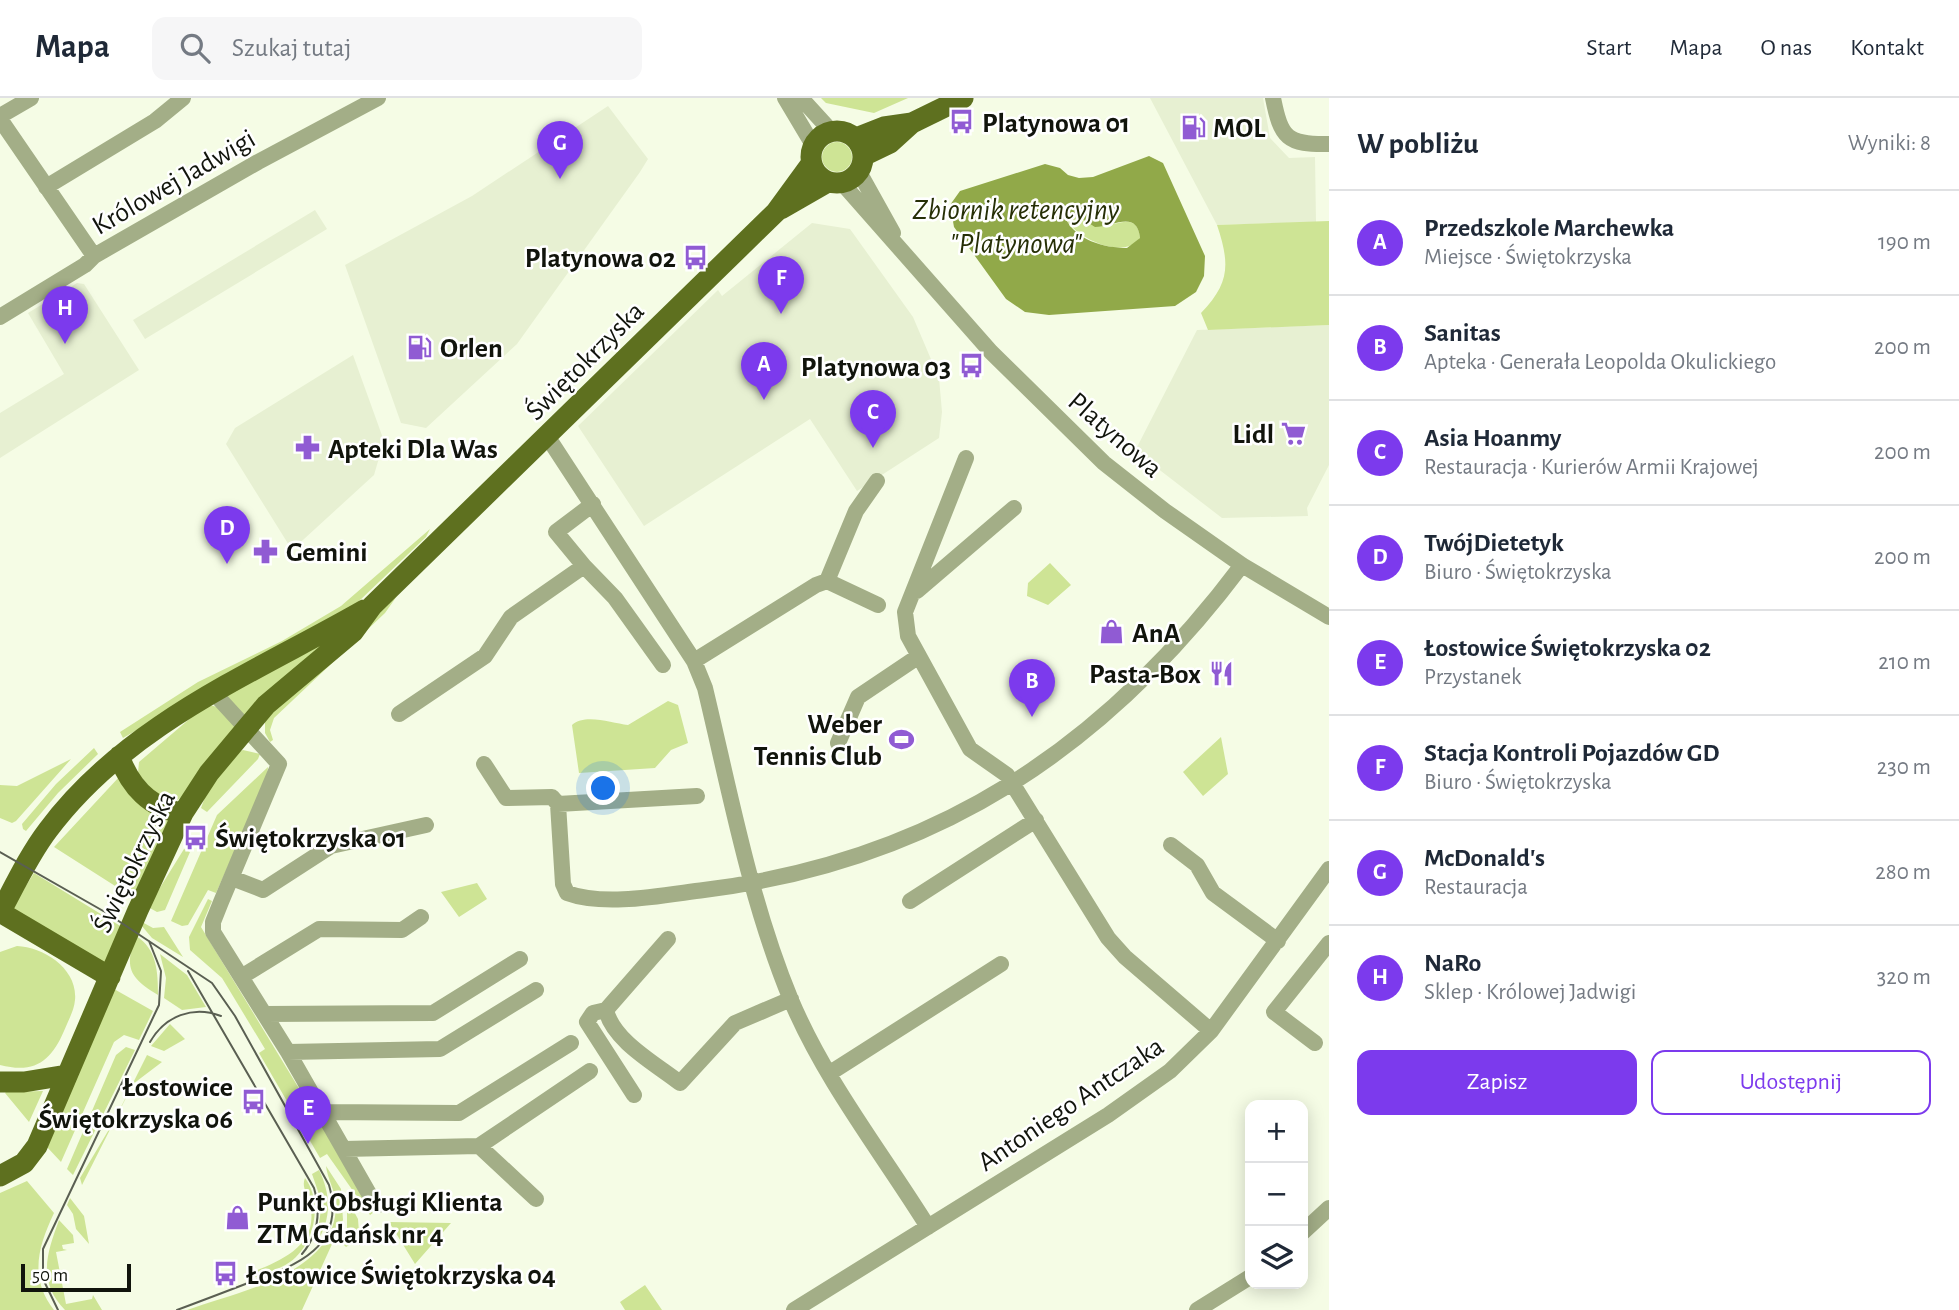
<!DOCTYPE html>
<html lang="pl">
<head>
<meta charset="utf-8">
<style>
  :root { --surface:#fff; --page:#f6f6f7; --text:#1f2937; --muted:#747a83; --line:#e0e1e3; --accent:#7c3aed }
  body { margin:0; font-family:"Alegreya Sans",sans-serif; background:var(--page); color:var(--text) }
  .controls { position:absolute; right:21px; bottom:21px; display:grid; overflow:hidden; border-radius:14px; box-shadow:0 4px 18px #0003 }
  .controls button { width:63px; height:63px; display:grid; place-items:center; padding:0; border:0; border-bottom:2px solid var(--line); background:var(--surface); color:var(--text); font:35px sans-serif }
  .scale { position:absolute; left:21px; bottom:18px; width:110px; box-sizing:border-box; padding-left:7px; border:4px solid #11140c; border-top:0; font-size:19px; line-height:24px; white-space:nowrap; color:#11140c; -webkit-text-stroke:5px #fff; paint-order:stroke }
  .you { position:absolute; left:604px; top:691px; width:24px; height:24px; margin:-18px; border:5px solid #fff; border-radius:50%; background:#1a73e8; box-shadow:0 0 0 10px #1a73e833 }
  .badge { display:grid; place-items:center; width:46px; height:46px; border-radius:50%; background:var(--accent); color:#fff; font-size:23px; font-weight:700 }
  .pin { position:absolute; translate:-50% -58px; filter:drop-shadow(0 2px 4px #0008) }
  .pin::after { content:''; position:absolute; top:37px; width:24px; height:21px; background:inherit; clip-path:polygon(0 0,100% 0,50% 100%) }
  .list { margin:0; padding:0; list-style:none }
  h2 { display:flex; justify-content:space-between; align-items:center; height:91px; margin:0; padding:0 28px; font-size:30px }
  h2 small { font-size:23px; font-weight:400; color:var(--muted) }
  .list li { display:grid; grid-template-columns:46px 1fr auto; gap:21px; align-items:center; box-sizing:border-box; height:105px; padding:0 28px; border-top:2px solid var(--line) }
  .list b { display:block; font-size:26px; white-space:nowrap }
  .list p { margin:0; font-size:23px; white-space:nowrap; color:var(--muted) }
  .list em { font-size:23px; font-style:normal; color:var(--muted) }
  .actions { display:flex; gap:14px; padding:21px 28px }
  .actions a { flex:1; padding:16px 0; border:2px solid var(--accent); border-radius:14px; text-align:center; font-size:24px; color:var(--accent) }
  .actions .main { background:var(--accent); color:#fff }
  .icon { flex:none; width:38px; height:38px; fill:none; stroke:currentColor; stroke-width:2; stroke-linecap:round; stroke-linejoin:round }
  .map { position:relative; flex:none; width:1329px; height:1212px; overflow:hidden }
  header { display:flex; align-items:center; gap:42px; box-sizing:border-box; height:98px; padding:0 35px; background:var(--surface); border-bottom:2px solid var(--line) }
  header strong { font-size:33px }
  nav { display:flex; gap:38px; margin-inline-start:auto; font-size:24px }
  .search { width:490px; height:63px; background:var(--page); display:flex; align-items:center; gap:18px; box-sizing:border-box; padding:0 24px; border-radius:14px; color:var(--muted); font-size:26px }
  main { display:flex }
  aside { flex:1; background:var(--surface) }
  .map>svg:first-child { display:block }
</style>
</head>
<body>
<header>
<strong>Mapa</strong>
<div class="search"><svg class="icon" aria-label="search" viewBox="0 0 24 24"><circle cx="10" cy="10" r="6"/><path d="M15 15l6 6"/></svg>Szukaj tutaj</div>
<nav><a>Start</a><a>Mapa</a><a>O nas</a><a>Kontakt</a></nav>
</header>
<main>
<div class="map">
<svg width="1329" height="1212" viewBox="0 0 1329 1212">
  <rect width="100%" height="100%" fill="#f5fce5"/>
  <path fill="#e7f0d2" d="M1150,0H1263L1270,40L1289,60L1315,59L1316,124L1217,127Z
    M608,8L648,61L640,74L517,246L426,330L401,325L345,167L472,98Z
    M315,112L327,131L145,241L133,222Z
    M812,125L850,131L913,219L939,280L942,314L939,340L857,393L810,321L644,428L578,328L718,192L722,198Z
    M77,185L84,186L139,272L0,360V315L64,276L28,215Z
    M1329,227V367L1307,410L1308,418L1222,420L1135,353L1197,232Z
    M353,257L384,343L374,377L292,452L226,346L235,330Z"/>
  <path fill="#cee495" d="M821,0H908L874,15L826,5Z
    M822 59a15 15 0 1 1 30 0a15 15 0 1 1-30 0Z
    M1072,114C1080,118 1087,127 1096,128C1113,131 1137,110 1140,140C1125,163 1074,140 1065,119Z
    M1329,123V227L1208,232L1201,215C1230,185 1230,166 1217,127Z
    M430,431L426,439L357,505L123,640L120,634L198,584L282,543L341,508Z
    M1050,465L1071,487L1048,507L1027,498L1028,485Z
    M397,498L385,515L274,620L270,632L273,642L270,644L265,635V619Z
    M332,539L246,619L225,597Z
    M668,603L678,607L688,645L671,652L655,670L579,675L572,627C585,615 612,625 628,627Z
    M210,607L217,609L237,628L183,698L175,704L157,698L138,675L139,664L200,612Z
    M1221,639L1228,676L1203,698L1183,674Z
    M94,650L98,656L58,695L26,733L23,731L22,726L56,686Z
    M243,652L260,656L258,661L207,714L201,710L208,691L237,655Z
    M71,661L16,723L12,725L0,720V687L17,688Z
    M268,669L267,681L216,795L208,792L188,827L182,828L171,823L217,717Z
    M120,678L169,721L134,800L54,749Z
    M184,751L190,754L165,812L157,814L148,809Z
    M34,775L122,829L105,866L12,810Z
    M477,785L487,801L459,819L441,794Z
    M208,801L212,803L201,829L374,1114L370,1117L327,1056L320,1060L259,955L265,951L222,880L190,852L189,839Z
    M142,824L153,830L164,829L183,859L152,840L141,827Z
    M136,838C157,851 158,874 158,897C129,880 124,869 136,838Z
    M17,848C44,849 78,871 75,902C74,913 68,923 64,933C51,963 35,976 0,967V854Z
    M160,856L187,877L206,909L182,912L164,900L166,880Z
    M114,891L153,913L139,942L124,937L114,944L61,1064L46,1048Z
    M170,926L185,941L164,953L151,948Z
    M126,949L135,952L73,1077L67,1071L116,957Z
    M147,957L162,964L133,986L82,1087L80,1080L114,1023Z
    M43,993L29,1024L5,995L6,994Z
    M326,1068L341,1091L343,1122L302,1212H187C239,1193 335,1176 336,1108C336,1094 327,1080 326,1068Z
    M319,1072C331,1096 332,1122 316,1145L322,1105L312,1076Z
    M305,1080C323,1104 315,1146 290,1164C280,1171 267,1175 255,1179V1173C285,1161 319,1145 310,1107C308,1097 301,1089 305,1080Z
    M27,1083L54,1115C38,1149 29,1180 54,1212H0V1095Z
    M70,1100L84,1118L89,1146L76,1131L73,1116L67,1107Z
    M347,1110H352L358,1121L360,1148L354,1144L346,1149L344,1147L347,1136Z
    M59,1122L73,1137L74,1145L62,1147L63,1151L67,1152L56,1154L66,1206L92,1201L93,1197L102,1212H65C36,1182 48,1153 59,1122Z
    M389,1124L451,1125L415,1166Z
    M645,1187L662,1212H625L620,1204Z"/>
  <path fill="#91a949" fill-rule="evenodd" d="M1149,58L1163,65L1205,158L1204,178L1196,194L1175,208L1049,217L1025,214L1006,201L954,129L950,107L960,93L1045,66L1060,70L1068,77L1079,80L1093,79ZM1072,115L1095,129C1113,129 1137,111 1140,140L1127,150C1104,150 1075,142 1065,119Z"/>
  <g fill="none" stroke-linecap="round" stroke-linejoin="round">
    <path stroke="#a3ae87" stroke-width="16" d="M785,0L813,47
      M801,0L831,33
      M1273,0C1281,40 1287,47 1329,46
      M0,18L31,0
      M0,21L94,158
      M859,74L893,135
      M842,85L991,254L1104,365L1165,413L1242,467L1329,519
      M46,89L155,23L183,0
      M0,219L85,167L94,158L258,64L378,0
      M547,338L694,563L705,590C730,694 750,803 791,902C825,983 882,1055 928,1129
      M966,360L905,514L908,538L970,651L1007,677L1108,840L1125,859L1211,933
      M584,468L615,500L663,567
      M827,483L878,507
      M917,493L1014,410
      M694,563L816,487L827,483L856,413L877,383
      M213,594L279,666L221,804L213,824V834L288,954L372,1101L378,1107
      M399,616L485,558L511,519L584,468L556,434L593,406
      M838,645L858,599L919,558
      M484,666L506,700L552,699L558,706L697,698
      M558,706L563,786L567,795C605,809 664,797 704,792C935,763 1104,651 1242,467
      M1171,747L1197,767L1213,795L1278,843
      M232,780L263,792L331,748L426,727
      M910,803L1036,722
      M241,879L319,831L402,832L421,819
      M606,912C613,943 656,966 680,985L735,925L791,901
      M265,916L433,915L520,861
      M1315,945L1274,914L1329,845
      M288,954L440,951L536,892
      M830,975L1001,866
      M634,997L587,924L593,915L606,912L668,841
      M324,1014L459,1015L571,945
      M479,1048L536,1101
      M344,1051L479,1048L590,973
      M1303,1134L1329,1110
      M794,1212L1108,1017L1170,973L1211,933L1329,771
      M1197,1212L1250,1179"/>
    <path stroke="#5e701f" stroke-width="21" d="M811 59a26 26 0 1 1 52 0a26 26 0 1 1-52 0Z
      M856,40L884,29L912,25L963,0
      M863,58L890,45L912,25
      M781,111L828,84
      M119,658C130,688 150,711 183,715
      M0,814L110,879
      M0,815C15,787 29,757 48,732C127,626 252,576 364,512
      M0,984H24L67,977
      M0,1078L24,1065L37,1048L138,812L183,715L209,675L266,607L353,534L372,508L776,114L811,66"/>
    <path stroke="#5a5f52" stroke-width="2" d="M0,754L105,814L212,885L235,918L329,1087C347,1150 295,1168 248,1185C225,1194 201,1203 177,1212
      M188,873L314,1090C321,1114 318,1137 302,1156
      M150,944C165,918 193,907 221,918
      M58,1212L43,1181V1151L159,907L161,873L149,843"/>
  </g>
  <defs>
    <symbol id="bus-bare" viewBox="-9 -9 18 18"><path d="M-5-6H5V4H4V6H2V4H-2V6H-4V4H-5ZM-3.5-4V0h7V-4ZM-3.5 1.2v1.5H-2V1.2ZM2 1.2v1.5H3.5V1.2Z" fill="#905bd3" stroke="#fff" stroke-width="2.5" paint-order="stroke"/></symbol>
    <symbol id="fuel-bare" viewBox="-9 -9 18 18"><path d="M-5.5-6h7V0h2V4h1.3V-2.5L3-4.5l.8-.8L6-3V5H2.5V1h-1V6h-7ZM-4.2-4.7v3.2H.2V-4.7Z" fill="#905bd3" stroke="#fff" stroke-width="2.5" paint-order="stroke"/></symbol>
    <symbol id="supermarket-bare" viewBox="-9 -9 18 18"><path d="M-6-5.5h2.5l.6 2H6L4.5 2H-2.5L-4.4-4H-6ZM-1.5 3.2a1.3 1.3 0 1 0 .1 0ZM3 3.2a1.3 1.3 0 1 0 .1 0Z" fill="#905bd3" stroke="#fff" stroke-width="2.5" paint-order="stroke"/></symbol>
    <symbol id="pharmacy-bare" viewBox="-9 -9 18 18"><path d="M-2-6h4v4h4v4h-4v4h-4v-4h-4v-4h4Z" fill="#905bd3" stroke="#fff" stroke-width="2.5" paint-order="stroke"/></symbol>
    <symbol id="shop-bare" viewBox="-9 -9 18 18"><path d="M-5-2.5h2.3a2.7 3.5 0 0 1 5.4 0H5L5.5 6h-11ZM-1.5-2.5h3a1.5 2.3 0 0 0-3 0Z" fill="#905bd3" stroke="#fff" stroke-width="2.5" paint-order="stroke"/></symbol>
    <symbol id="restaurant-bare" viewBox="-9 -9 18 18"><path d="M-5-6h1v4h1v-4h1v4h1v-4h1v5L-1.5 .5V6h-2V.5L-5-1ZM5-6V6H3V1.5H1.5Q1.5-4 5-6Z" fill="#905bd3" stroke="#fff" stroke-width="2.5" paint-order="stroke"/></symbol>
    <symbol id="stadium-bare" viewBox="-9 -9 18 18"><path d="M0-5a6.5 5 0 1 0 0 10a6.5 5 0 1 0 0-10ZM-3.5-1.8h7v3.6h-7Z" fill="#905bd3" stroke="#fff" stroke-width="2.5" paint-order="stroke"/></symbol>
  </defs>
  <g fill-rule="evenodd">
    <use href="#bus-bare" x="944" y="6" width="35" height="35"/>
    <use href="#fuel-bare" x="1176" y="12" width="35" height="35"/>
    <use href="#bus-bare" x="678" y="142" width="35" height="35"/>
    <use href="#fuel-bare" x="402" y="232" width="35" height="35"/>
    <use href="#bus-bare" x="954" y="250" width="35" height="35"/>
    <use href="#supermarket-bare" x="1276" y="318" width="35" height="35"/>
    <use href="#pharmacy-bare" x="290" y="332" width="35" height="35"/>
    <use href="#pharmacy-bare" x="248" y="436" width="35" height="35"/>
    <use href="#shop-bare" x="1094" y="516" width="35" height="35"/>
    <use href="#restaurant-bare" x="1204" y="558" width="35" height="35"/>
    <use href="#stadium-bare" x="884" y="624" width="35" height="35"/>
    <use href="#bus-bare" x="178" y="722" width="35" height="35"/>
    <use href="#bus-bare" x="236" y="986" width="35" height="35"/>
    <use href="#shop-bare" x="220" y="1102" width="35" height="35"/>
    <use href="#bus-bare" x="208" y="1158" width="35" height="35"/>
  </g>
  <g text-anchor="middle" stroke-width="5" stroke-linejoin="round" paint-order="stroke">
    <g font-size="28" font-weight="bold" fill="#11140c" stroke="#fff" text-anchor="start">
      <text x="982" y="34">Platynowa 01</text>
      <text x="1213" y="39">MOL</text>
      <text x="676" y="169" text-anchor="end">Platynowa 02</text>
      <text x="440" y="259">Orlen</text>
      <text x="951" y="278" text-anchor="end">Platynowa 03</text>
      <text x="1274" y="345" text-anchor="end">Lidl</text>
      <text x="328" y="360">Apteki Dla Was</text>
      <text x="286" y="463">Gemini</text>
      <text x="1132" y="544">AnA</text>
      <text x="1201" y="585" text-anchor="end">Pasta-Box</text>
      <text x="882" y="635" text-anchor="end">Weber<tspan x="882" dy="32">Tennis Club</tspan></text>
      <text x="215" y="749">Świętokrzyska 01</text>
      <text x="233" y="998" text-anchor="end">Łostowice<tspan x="233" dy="32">Świętokrzyska 06</tspan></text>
      <text x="257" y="1113">Punkt Obsługi Klienta<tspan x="257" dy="32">ZTM Gdańsk nr 4</tspan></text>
      <text x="246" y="1186">Łostowice Świętokrzyska 04</text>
    </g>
    <g font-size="28" fill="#11140c" stroke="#fff">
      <text transform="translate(173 83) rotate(-30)" y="10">Królowej Jadwigi</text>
      <text transform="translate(584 262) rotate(-45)" y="10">Świętokrzyska</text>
      <text transform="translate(1116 336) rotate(41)" y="10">Platynowa</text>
      <text transform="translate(133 763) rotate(-64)" y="10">Świętokrzyska</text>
      <text transform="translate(1070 1005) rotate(-34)" y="10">Antoniego Antczaka</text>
    </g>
    <g font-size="30" font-style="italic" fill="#262f06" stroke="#fff">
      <text x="1016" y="121">Zbiornik retencyjny<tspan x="1016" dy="34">"Platynowa"</tspan></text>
    </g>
  </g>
</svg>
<div class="controls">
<button>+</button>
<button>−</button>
<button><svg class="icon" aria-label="layers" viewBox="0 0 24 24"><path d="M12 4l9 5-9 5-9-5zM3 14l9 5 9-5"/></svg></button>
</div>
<div class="scale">50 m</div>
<div class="you"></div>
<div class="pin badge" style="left:764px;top:302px">A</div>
<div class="pin badge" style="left:1032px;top:619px">B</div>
<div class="pin badge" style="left:873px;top:350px">C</div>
<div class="pin badge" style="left:227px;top:466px">D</div>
<div class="pin badge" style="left:308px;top:1046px">E</div>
<div class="pin badge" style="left:781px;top:216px">F</div>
<div class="pin badge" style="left:560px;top:81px">G</div>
<div class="pin badge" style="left:65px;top:246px">H</div>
</div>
<aside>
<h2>W pobliżu<small>Wyniki: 8</small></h2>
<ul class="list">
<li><span class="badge">A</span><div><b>Przedszkole Marchewka</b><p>Miejsce · Świętokrzyska</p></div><em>190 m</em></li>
<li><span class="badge">B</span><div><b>Sanitas</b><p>Apteka · Generała Leopolda Okulickiego</p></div><em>200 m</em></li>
<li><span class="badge">C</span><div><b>Asia Hoanmy</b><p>Restauracja · Kurierów Armii Krajowej</p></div><em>200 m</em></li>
<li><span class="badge">D</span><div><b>TwójDietetyk</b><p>Biuro · Świętokrzyska</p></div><em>200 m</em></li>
<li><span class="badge">E</span><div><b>Łostowice Świętokrzyska 02</b><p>Przystanek</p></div><em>210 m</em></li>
<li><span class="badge">F</span><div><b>Stacja Kontroli Pojazdów GD</b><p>Biuro · Świętokrzyska</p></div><em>230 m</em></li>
<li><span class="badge">G</span><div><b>McDonald's</b><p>Restauracja</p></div><em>280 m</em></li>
<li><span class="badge">H</span><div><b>NaRo</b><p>Sklep · Królowej Jadwigi</p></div><em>320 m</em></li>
</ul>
<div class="actions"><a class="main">Zapisz</a><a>Udostępnij</a></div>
</aside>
</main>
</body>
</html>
